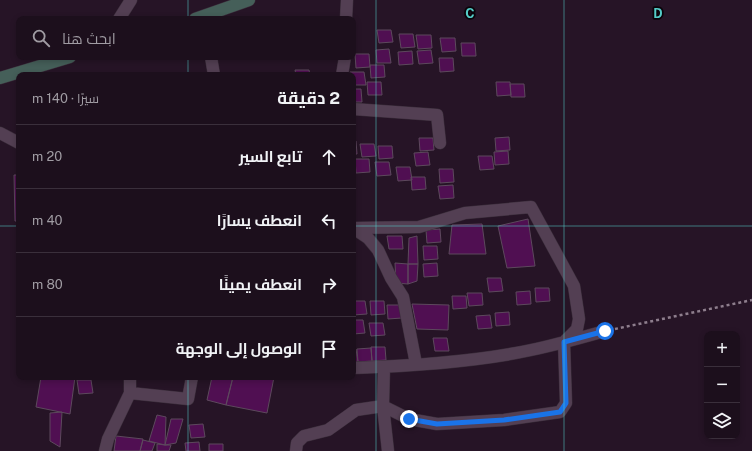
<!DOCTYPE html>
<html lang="ar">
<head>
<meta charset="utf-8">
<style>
  :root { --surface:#1c0f1c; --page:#291d29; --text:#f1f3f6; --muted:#a09ca3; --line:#3a2f3b }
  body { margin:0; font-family:"Public Sans",Cairo,sans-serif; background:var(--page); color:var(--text); direction:rtl }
  .controls { position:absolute; right:12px; bottom:12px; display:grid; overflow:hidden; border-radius:8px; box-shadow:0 2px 6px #0003 }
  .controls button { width:36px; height:36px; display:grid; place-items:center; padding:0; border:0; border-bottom:1px solid var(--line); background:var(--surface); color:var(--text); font:20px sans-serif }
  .stop { position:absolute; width:12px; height:12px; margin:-9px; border:3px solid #1a73e8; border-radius:50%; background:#fff }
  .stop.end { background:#1a73e8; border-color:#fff; box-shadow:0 1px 4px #0008 }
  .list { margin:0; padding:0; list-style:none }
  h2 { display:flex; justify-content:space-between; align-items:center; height:52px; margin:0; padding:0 16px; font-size:17px }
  h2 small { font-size:13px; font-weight:400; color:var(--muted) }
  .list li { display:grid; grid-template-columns:26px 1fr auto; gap:12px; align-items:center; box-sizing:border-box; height:64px; padding:0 16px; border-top:1px solid var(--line) }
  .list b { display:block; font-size:15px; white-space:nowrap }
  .list em { font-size:13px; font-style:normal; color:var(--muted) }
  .icon { flex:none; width:22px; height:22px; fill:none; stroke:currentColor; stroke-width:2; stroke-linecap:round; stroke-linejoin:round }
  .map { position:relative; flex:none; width:752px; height:451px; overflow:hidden; direction:ltr }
  .search { position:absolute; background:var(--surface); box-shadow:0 2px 6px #0003; left:16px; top:16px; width:340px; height:44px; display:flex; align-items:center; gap:10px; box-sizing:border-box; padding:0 14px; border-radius:8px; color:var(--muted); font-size:15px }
  .panel { position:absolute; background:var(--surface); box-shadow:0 2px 6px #0003; left:16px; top:72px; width:340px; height:308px; border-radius:8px; direction:rtl }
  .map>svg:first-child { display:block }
</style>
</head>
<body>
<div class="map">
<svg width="752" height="451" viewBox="0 0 752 451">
  <rect width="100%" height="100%" fill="#261426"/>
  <path fill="#500f52" stroke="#5d495d" d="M377,30H391L393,42L379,43Z
    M399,34H413L415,47L401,48Z
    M416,35H431L432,48L418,49Z
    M440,38H455L456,51L442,52Z
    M461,43H475L476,56H462Z
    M389,49L391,63H377L376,50Z
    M431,50L433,63L419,64L417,51Z
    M412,51L413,64L399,65L398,52Z
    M355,54H369L370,67L356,68Z
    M439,58H453L454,71L440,72Z
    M370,65H384L385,77L371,78Z
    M295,70H309L310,75H296Z
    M350,72H364L366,85H353V75H350Z
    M367,82H381L382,95H368Z
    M496,82H510L511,95L497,96Z
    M510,84H524L525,97H511Z
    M353,89H361L362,102H353Z
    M509,137L510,150L496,151L495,138Z
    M419,138H433L434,150L420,151Z
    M353,141H356L357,154H353Z
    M360,144H374L376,156L362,157Z
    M378,146H392L393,158L379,159Z
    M508,151L509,164L495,165L494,152Z
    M428,152L430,165L416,166L414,153Z
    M478,156H492L494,169L480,170Z
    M355,159H369L370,172L356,173Z
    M375,162H389L391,175L377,176Z
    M396,167H410L412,180L398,181Z
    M439,169H453L454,182L440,183Z
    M14,175H19V221H15Z
    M411,177H425L426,189L412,190Z
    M453,185L454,198L440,199L438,186Z
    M528,219L535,266L507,268L498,226Z
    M482,224L486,254H449L452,225Z
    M440,229L441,242L427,243L426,230Z
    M387,236H402L403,249H389Z
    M417,236L418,264H408L409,238Z
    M423,246H437L438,259L424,260Z
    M395,263L408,264V284L396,283Z
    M437,263L438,276L424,277L423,264Z
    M408,264H418L417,281L408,284Z
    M487,278H501L503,291L489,292Z
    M535,288H549L550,301L536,302Z
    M530,291L531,304L517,305L516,292Z
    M467,293H482L483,305L469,306Z
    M452,296H466L467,308L453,309Z
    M353,301H365L367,314L353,315Z
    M370,301H384L385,314L371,315Z
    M412,304L449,305L448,330L417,329Z
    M387,305H401L402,318L388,319Z
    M509,312L510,325L496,326L495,313Z
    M490,315L492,328L478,329L476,316Z
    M353,320H363L365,333L353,334Z
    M369,323H383L385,335L371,336Z
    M433,338H447L449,351H435Z
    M371,347H385L386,360L372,361Z
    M371,348L372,361L358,362L357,349Z
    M353,349H356L358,362H353Z
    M41,377H75L70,414L36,407Z
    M212,377H233L226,405L207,400Z
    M233,377H274L267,413L226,405Z
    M77,380H91L93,393L79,394Z
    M62,412L60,447L50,441V413Z
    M157,415L166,417L165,445L149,441Z
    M171,419H183L176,443L165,445Z
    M203,424L205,437L191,438L189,425Z
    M116,436L143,439L140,451H114Z
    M143,440L155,443L152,451H140Z
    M199,442L200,451H186L185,443Z
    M157,444L165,445H171L169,451H157Z
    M209,444H223V451H209Z"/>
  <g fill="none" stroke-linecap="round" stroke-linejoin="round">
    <defs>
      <path id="minor" d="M119,19L131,0
        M346,19L347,0
        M211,57L214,75
        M342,75L345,57
        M353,109L437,115L440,143
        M0,133L19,143
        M353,228L368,238L378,250L391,278L403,297L416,364
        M384,367L383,406L388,451
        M353,368C409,366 476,362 531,350C556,345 580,338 605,331
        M130,393L188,399L192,377
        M105,451L108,439L130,393V377
        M296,451L297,443L304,436L328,430L356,410L383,406L409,419L437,424L504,420L560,412L566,403L564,342L577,329L579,319L574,286L531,207L465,213L419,227L354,228"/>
      <path id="secondary" d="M195,19L249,0
        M0,78L70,57"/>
    </defs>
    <use href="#minor" stroke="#3b2e3b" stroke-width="13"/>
    <use href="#secondary" stroke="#3b2e3b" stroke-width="13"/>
    <path stroke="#8e7e8d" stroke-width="2.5" stroke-dasharray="3 3" stroke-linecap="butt" d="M615,329L752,300"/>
    <use href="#minor" stroke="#533f53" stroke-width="12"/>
    <use href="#secondary" stroke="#455f59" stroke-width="12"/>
  </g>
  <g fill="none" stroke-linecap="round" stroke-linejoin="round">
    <path stroke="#1a73e8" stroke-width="5" d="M409,419L437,424L504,420L560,412L566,403L564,342L605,331"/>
  </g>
  <path fill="none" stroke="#54cdc8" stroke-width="1" stroke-opacity="0.55" d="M188,0V19M376,0V451M564,0V451M188,57V75M0,226H19M353,226H752M188,377V451"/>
  <g font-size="13" text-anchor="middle" font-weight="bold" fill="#54cdc8" stroke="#0a040a" stroke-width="3.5" stroke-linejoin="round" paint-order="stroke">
    <text x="470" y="18">C</text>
    <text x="658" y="18">D</text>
  </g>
</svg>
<div class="controls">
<button>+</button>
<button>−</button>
<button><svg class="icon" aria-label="layers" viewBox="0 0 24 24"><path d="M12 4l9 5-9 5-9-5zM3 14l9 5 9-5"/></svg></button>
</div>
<div class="stop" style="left:605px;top:331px"></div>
<div class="stop end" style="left:409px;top:419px"></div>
<div class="search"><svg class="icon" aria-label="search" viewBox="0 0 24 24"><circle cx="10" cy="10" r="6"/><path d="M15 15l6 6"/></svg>ابحث هنا</div>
<section class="panel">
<h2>2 دقيقة<small>سيرًا · 140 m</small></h2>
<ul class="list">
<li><svg class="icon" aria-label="ahead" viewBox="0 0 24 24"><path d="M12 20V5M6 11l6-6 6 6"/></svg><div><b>تابع السير</b></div><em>20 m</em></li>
<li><svg class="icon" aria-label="left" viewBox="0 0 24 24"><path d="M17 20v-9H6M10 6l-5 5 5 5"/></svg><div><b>انعطف يسارًا</b></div><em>40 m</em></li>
<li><svg class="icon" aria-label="right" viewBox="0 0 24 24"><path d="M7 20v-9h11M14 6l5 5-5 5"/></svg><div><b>انعطف يمينًا</b></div><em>80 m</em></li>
<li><svg class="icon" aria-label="arrive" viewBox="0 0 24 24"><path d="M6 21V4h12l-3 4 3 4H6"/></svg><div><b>الوصول إلى الوجهة</b></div></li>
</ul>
</section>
</div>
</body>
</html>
